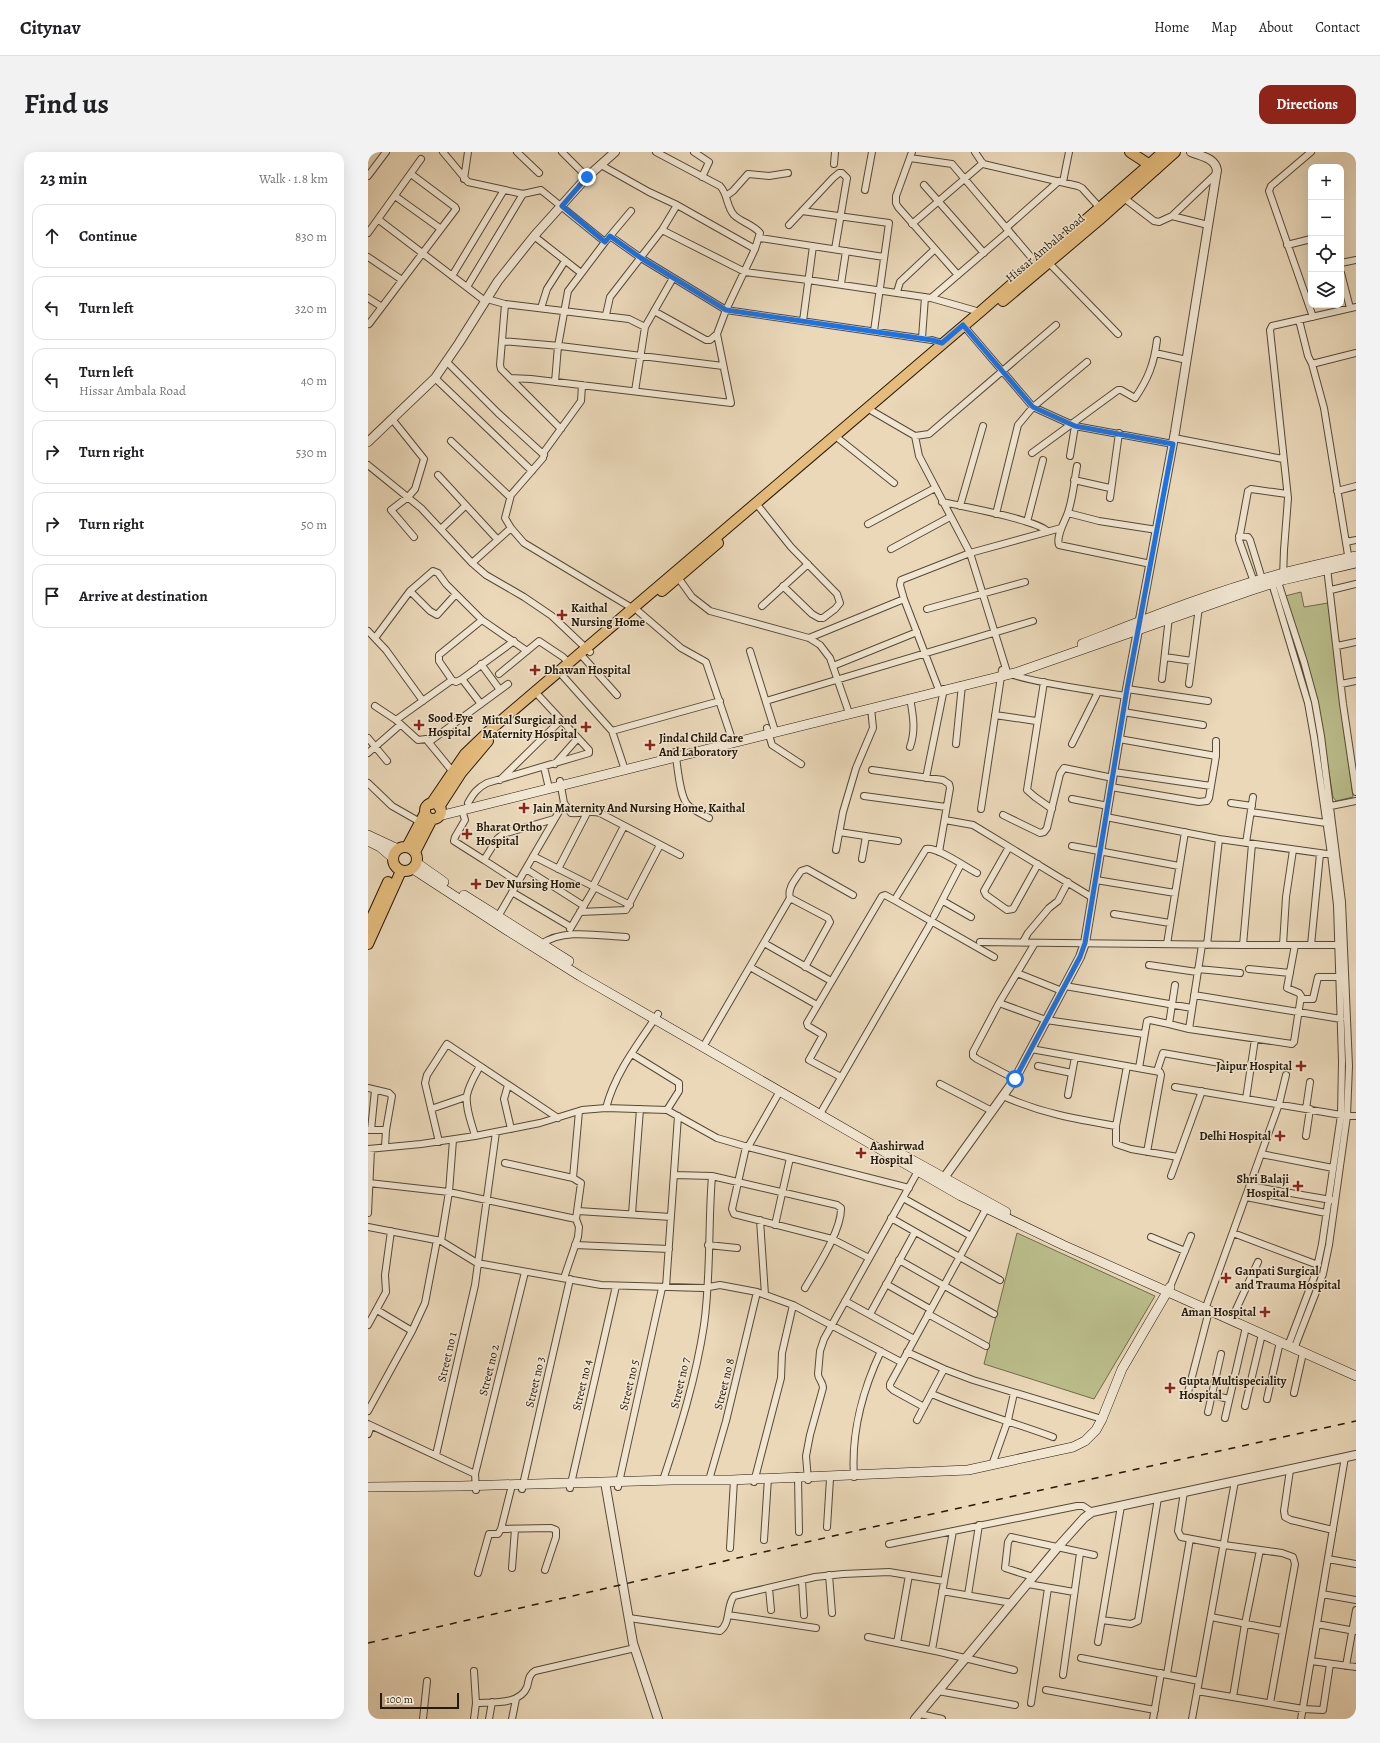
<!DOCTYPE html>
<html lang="en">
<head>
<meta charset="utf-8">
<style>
  :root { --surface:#fff; --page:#f2f2f2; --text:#202124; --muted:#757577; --line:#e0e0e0; --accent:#8f2418 }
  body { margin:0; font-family:Alegreya,serif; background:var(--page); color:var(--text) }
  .controls { position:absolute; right:12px; top:12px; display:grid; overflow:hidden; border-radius:8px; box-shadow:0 4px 16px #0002 }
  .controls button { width:36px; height:36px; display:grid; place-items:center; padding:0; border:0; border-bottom:1px solid var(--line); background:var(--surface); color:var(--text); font:20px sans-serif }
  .scale { position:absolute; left:12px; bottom:10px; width:79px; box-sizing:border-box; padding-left:4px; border:2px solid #251909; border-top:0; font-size:11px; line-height:14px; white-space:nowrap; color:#251909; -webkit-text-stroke:3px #f1e6d2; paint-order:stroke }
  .stop { position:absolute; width:12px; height:12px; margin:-9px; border:3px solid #1a73e8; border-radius:50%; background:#fff }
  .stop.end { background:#1a73e8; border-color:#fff; box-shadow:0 1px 4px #0008 }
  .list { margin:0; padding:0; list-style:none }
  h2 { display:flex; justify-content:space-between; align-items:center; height:52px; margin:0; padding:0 16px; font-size:17px }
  h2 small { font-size:13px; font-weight:400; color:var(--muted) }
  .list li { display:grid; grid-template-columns:26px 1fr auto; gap:12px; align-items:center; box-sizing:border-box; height:64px; margin:0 8px 8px; padding:0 8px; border:1px solid var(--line); border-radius:12px }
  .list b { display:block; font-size:15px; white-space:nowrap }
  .list p { margin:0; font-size:13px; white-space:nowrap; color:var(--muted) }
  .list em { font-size:13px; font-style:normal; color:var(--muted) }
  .icon { flex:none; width:22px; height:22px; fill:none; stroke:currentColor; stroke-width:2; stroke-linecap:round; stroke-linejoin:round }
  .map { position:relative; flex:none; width:988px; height:1567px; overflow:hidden; border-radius:12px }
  header { display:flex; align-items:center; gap:24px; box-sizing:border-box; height:56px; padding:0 20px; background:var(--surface); border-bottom:1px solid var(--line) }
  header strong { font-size:19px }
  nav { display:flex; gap:22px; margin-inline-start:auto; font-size:14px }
  .intro { display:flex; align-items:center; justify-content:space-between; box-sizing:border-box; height:96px; padding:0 24px }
  h1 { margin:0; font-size:28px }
  .button { padding:10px 18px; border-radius:12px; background:var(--accent); color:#fff; font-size:14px; font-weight:700 }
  main { display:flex; gap:24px; padding:0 24px }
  aside { flex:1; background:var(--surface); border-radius:12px; box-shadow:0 4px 16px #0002 }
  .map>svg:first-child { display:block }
</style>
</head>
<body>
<header>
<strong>Citynav</strong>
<nav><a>Home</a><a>Map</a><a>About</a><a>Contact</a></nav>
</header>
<div class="intro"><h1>Find us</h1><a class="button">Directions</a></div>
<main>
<aside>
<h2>23 min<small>Walk · 1.8 km</small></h2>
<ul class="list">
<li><svg class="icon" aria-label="ahead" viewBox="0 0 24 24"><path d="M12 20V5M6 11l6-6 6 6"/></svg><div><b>Continue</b></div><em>830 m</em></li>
<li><svg class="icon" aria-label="left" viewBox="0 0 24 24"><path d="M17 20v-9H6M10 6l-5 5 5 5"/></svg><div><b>Turn left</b></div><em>320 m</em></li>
<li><svg class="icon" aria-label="left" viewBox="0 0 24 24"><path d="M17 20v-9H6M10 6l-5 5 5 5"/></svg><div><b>Turn left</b><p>Hissar Ambala Road</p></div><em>40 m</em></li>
<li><svg class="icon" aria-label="right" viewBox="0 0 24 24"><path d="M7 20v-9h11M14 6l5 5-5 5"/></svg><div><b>Turn right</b></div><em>530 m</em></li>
<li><svg class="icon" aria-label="right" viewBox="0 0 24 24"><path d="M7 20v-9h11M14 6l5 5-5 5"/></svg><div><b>Turn right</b></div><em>50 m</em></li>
<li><svg class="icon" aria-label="arrive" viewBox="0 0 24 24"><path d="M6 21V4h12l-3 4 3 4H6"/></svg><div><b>Arrive at destination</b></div></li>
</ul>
</aside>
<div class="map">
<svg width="988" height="1567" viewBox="0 0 988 1567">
  <rect width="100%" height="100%" fill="#ead8b9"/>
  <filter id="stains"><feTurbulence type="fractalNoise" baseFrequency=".005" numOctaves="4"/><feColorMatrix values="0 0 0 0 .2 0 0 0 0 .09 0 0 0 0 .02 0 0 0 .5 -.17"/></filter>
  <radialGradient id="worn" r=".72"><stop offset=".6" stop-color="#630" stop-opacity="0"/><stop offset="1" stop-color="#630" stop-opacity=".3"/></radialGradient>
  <path fill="#bbbe8c" stroke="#706c4a" d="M933,440L936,455L960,451L985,645L968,649L965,645L949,546L917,444Z
    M649,1081L787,1144L726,1247L616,1212Z"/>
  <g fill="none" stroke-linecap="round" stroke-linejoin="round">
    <defs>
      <path id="minor" d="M75,0L100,30L155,42L173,38L237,90
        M149,0L171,21
        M194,0L219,25
        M326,0L341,10L334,25
        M544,0L528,44V51L530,55L590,123
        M607,0L615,12L710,34L714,36L732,56
        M943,0L903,34L901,39L945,165
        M542,6L584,12L668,111
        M466,12L467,0
        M233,13L281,40L309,53L387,97
        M0,24L18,0
        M96,27L100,0
        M695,30L701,0
        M556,33L616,101
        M497,38L504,0
        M27,44L73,77
        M358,44L365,39L380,22L401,24L420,21
        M756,46L786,69L791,70L804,64L840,73
        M434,59L521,71L506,179
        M804,64L849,21
        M11,68L117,149
        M544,72L615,11
        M421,73L465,26L471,21H474L479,26L467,97
        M638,76L691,29
        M294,78L377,120L440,128L563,146L612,160
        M0,81L53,7
        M166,84L213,121
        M242,84L273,106L358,158L564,188L574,191
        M392,86L516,105
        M919,93L943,87
        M0,105L34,128
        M679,109L750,182
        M973,111L988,108
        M973,121L982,156
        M84,124L136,38
        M473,132L478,99
        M99,135L155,42
        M529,140L532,130L567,97
        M0,146L14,155
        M563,146L641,79
        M119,147L137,152L261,167L277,175
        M137,152L132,213L133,217L193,277
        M173,156L179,137L197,109
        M286,159L338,188H342L349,182L358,158L387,97L392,81C386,73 373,70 366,63C358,54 360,42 352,34L288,0
        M238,163L242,145L294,78L309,53
        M931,168L940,204L944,212L956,256L981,409
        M435,169L445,94
        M1,172L88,57L87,55L43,22
        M595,173L665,255L707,274L805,292
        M554,186L557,145
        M134,189L192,194L355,214
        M787,201L819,208
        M78,209L130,261L176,303
        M944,212L988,201
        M67,226L164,319
        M142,226L163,227L363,251L349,182
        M187,230L190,194L200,139L237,90L263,59
        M214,233L213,249L176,300L175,306L143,343L137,366L143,376L156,391L264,456
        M267,239L277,175L305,126
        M504,259L547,284L551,304L602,401L639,520C647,528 740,541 758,544
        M24,267L56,307L47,337L40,345L23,358L46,385
        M547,284L561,282L688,173
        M806,286L915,307
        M471,287L526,331
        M83,289L142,345
        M664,301L750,238H753L767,246C780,227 786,212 789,188
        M702,304L707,274
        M0,313L53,356L104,411L118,423L156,445L184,464L222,500
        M709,314C706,330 705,348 699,363C696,371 688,384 691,393L783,412
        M70,323L129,387
        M706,328L742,336
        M969,339L988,334
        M742,346L751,281
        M574,350C593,354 669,368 679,379
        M592,354L615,274
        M391,355L423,395L469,442L472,451L467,457L455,466H451L444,462L415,434
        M700,361L731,369L789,378
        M628,362L650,273L665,255L719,210
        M659,370L675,308
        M500,372L567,336
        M73,377L97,354
        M871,384L880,385L882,388L894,427
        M978,390L988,388
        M523,397L582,365
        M104,411L143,376
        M959,416L975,552L988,640
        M309,424L324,445L342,459L441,486L452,493L462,506L481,561
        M915,425L916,398L920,346L902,178L904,174L988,155
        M909,427L936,510L947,550L953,584L974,750L981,914L979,964L961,1093L955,1122L926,1197
        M903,428L940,551L946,585L963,702L969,753L974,909L973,963L954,1092L948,1120L920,1194
        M886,430L871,388L880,339L883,337L919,342
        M963,438L988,432
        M42,439L62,459L69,463L88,442
        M394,454L440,412
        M559,457L657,430
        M270,459L313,496L338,510L365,590
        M0,479L18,498L55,549
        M7,486L42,439L65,419L70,421L78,432L114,468L159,499
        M441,486L536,447
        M969,494L988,490
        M382,499L407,579
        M215,505L249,543
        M797,505L824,509
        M113,512L132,538
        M465,514L549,480
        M131,522L171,489L195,505L201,511
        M194,523L244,579L257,618
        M94,527L113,552
        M794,527L801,465
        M84,528L71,509V503L114,468
        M676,530L659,638L667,645L684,657
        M821,532L831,455
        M973,532L988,529
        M759,537L840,549
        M571,538L536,447L532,433L533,428L602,401L693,376
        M542,546C545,563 548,578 542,595
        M398,549L665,469
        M7,554L28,568L50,588L58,587L85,620
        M755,560L835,573
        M627,563L668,569
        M28,568L84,528L88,530L94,527L146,489
        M399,576L404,593L433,612
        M244,579L352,549
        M0,586L19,609
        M751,587L848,604
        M61,590L140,532
        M588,592L594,533
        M704,592L730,540
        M307,600C310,614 311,642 319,652C324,658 334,662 341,666
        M0,601L32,573
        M187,612L209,587
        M176,615L180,632
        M504,618L575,628L581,632L582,636L571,700
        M746,620L843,634
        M558,626L576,537
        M132,628L193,568
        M0,631L24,654L52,670
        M743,635L831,650L839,649L841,646L848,604V589
        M496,644L578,655
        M704,647L740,654
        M100,651C105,642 109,636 119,631L221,601V598L171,544
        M196,651L203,661C214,662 222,658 232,661L312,703
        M863,651L884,654
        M958,655L988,649
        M613,657L634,518
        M94,658L97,668L87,685L86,689L116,708
        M883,660L958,671
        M635,663L672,681L676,680L679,676L692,622L696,616L745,626
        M738,665L851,687L966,703
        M577,668L605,673L725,746
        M471,680L530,689
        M878,691L885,645
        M704,694L811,714
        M641,695L616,739L618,743L639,758L645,757L670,712
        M468,698L475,660L488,616L505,576L503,556
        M165,704L262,753
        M494,707L498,684
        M158,717L216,754
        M190,717L220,659
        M728,728L807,741
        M150,730L116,708L129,687L135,682L186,667
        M225,734L256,674
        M144,740L203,775
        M529,744L558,697C570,695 597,715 609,721
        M422,746L460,766L462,770L437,815
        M575,749L603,765
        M212,760L258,758L292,693
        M746,762L802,771
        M566,764L593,712
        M128,768L196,651L192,629
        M202,777L227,735
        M612,790L875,793H974
        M655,790L660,781L681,756L690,749L700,730
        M396,791L463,829
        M174,792C195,776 233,784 258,785
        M799,792L817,680
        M839,793L851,687
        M875,793L884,692
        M915,793L918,745L925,698
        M943,793L952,702
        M781,813L829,820
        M382,815L449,853
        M830,817L872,821
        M881,817L922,821
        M649,821L694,839
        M807,833L801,872L821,877L924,892L926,890L933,844L931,841L919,836L927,793
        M697,834L824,856
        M826,843L973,867
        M933,847H945L950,825H972
        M631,851L678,868L776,882
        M821,877L834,793
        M338,890L422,746C419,736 428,727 433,719L439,717L485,743
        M663,897L792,920L793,923L779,1000
        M264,902L311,931V939L299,958
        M670,914L704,921
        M759,914L748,974V992L763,997L810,1005
        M771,916L779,869L782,868L801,872
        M789,919L795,901L852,911
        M473,925L441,908L455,883L440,874L439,871L514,744L517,743L528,749L626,805
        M647,927L609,907L605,904V900L631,851L667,791
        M572,932L624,959
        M140,933L136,947L143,977
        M807,935L979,964H988
        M0,936L21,941L24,944L18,978L17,995
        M700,943L707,905
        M635,944C673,961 707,967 748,974
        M878,947L887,887
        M238,956C247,921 270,892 290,862
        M63,957L98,945
        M938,957L942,930
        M452,962L564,769
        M0,978H18
        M3,978L7,938
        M107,984C104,972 97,956 99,943C101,933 107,923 112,914
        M938,984L942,957
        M71,990L57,931L59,923L79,892L190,966
        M378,995L364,1057L366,1062L464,1087L501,1106
        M380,995L412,939
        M0,997L53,992L107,984L172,971L214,958L238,956L299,958L349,986L380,995L541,1036
        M893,1002L965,1016
        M137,1011L205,1026L213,1031L208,1067L211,1075L210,1085L196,1126
        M306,1023L344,1024L469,1053L473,1056C474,1078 448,1117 437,1136
        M803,1024L834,939
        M205,1026L211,959
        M1,1031L81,1040L208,1067
        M882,1034L963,1048
        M878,1045L958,1061
        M535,1046L603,1084
        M210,1059L303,1065
        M0,1061L3,997
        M264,1062L272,957
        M523,1066L632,1128
        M392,1068L397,1143
        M407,1073L422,1006
        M0,1075L73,1089L109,1111L233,1133L335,1136L352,1133L389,1140L425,1153L533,1210
        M865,1081L950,1113
        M783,1085L817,1099
        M73,1089L81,1040L85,988
        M207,1093L301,1097
        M340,1093L369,1096
        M531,1108L626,1162
        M518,1132L562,1157
        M298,1135L310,964
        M802,1135L823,1084
        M477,1149L546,1187
        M839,1152L911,952L918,923
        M9,1158L44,1179
        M502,1162L547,1080
        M560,1162L618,1194
        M865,1164L890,1110
        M0,1173L18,1140L17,1123L23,1079
        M539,1200L576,1217L605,1228L734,1267
        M926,1241L935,1201
        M564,1242C603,1259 645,1270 685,1285
        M844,1243L861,1247
        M819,1244L841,1159
        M899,1247L912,1190
        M877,1254L894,1182
        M556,1255L525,1238L522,1235V1232L619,1055
        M0,1259L44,1179L57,1151L69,1088
        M840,1260L853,1202
        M857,1266L878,1175
        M549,1268L576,1217
        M0,1272L107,1322L108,1338
        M0,1282L3,1274
        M68,1303L107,1133L128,980
        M624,1313L640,1268L646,1241
        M922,1318L916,1359L917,1365L923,1368L965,1378
        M107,1322L157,1120
        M430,1324L431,1380
        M486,1325C483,1282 495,1237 513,1199
        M295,1328C312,1277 328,1226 336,1173C343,1124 340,1073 344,1024
        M341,1328L358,1269L389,1140
        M440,1328L438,1304L442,1283L455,1236C455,1230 450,1227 450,1222L452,1199L456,1187L550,1019
        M386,1330L413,1226L414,1201L425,1153
        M250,1335L294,1136
        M202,1336L248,1134
        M143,1337L133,1377L183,1376L188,1378V1385L177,1418
        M154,1337L202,1127
        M816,1340L810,1379L813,1385L856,1393L914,1401L925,1405L927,1412L902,1551
        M459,1375L462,1327
        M396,1388L400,1326
        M521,1392L709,1354H715L724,1360
        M362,1396L366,1328
        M960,1407L988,1412
        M144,1416L147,1377
        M110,1421L121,1382H130L133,1377
        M461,1423L464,1461
        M665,1425L637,1416L640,1390L643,1385L726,1403
        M434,1428L436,1463
        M660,1432L706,1440
        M401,1436L403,1458
        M574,1439L644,1451
        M954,1442L988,1448
        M600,1443L611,1373
        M360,1463L448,1476
        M843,1465L914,1479
        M261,1466L352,1479C363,1471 358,1454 366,1444L447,1425L475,1422L521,1420L576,1429
        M734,1468L763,1472L770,1469L790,1346
        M949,1472L987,1479
        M500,1485L572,1500L646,1518
        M730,1490L753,1354
        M529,1491L541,1423
        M564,1498L585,1379
        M713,1506L831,1529L824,1567
        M943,1509L988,1515
        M978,1514L988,1458
        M799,1522L822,1387
        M695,1523L712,1401
        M831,1529L867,1329
        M678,1538L787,1558
        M570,1539L647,1553
        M829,1539L935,1557L955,1558L962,1512
        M865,1545L877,1472L892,1398
        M108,1551C124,1550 152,1553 159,1535C161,1529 160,1523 167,1519L267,1496
        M663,1551L680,1436
        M552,1562L574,1567
        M55,1567L59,1529
        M106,1567L108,1551L106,1519
        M121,1567L124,1550
        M144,1567L148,1547
        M785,1567L793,1521
        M933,1567L977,1305"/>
      <path id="tertiary" d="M0,290L67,226L91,191L130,129L166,84L219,25L247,0
        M573,1030L647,927L712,805L717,791L759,537L807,280L849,18C847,6 833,4 823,0
        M237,1330L265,1491L290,1567
        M547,1567L690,1395L716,1366L724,1360L988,1303"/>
      <path id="secondary" d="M714,492C778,467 842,441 908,423C934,416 961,410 988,404
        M71,664L650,520L881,439L915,428L988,411
        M0,683L30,697
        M0,689L12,695L25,706
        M49,711L76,730
        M45,717L137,777L212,824L593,1044L695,1093L988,1224
        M96,743L201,809
        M528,999L638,1060
        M0,1335L93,1334L304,1328H363L600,1318L705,1295L717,1289L728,1278L734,1267L754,1217L802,1135"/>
      <path id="primary" d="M635,149L731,68L788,17
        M294,439L350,391
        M57 659a8 8 0 1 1 16 0a8 8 0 1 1-16 0Z
        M63,652L97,602L121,579L612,160L782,12
        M71,655L93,621L120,589
        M25 707a12 12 0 1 1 24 0a12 12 0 1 1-24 0Z
        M39,695L57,661
        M47,700L64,667
        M0,774L20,730
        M0,792L33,719"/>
      <path id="trunk" d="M762,0L788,17L807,0
        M782,12L795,0"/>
    </defs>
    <use href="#minor" stroke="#564935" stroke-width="8"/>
    <use href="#tertiary" stroke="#564935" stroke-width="10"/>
    <use href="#secondary" stroke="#251909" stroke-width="10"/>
    <use href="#primary" stroke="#251909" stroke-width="12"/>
    <use href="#trunk" stroke="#251909" stroke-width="12"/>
    <use href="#minor" stroke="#f1e6d2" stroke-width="6"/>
    <use href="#tertiary" stroke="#f1e6d2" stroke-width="8"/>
    <use href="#secondary" stroke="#f1e6d2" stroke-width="9"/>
    <use href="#primary" stroke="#e5bc7c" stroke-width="10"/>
    <use href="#trunk" stroke="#e5bc7c" stroke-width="10"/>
    <path stroke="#251909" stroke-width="1.5" stroke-dasharray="7 7" stroke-linecap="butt" d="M0,1491L487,1379L988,1269"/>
  </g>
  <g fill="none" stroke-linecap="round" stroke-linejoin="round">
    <path stroke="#1a73e8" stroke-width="5" d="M219,25L194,54L237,90L242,84L273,106L358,158L564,188L574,191L595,173L665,255L707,274L805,292L759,537L717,791L712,805L647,927"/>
  </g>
  <g fill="#8f2418" stroke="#f1e6d2" stroke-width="1.5">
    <path d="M192 457h4v4h4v4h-4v4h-4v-4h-4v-4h4z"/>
    <path d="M165 512h4v4h4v4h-4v4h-4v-4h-4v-4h4z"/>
    <path d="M49 567h4v4h4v4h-4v4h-4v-4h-4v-4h4z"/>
    <path d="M216 569h4v4h4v4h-4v4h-4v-4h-4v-4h4z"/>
    <path d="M280 587h4v4h4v4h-4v4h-4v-4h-4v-4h4z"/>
    <path d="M154 650h4v4h4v4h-4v4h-4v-4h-4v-4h4z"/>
    <path d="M97 676h4v4h4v4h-4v4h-4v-4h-4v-4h4z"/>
    <path d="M106 726h4v4h4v4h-4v4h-4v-4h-4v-4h4z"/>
    <path d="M931 908h4v4h4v4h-4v4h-4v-4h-4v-4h4z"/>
    <path d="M910 978h4v4h4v4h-4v4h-4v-4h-4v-4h4z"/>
    <path d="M491 995h4v4h4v4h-4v4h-4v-4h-4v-4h4z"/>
    <path d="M928 1028h4v4h4v4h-4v4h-4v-4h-4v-4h4z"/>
    <path d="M856 1120h4v4h4v4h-4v4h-4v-4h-4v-4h4z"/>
    <path d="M895 1154h4v4h4v4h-4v4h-4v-4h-4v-4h4z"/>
    <path d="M800 1230h4v4h4v4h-4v4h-4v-4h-4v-4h4z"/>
  </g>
  <g text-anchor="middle" stroke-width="3" stroke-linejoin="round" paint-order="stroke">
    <g font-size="12" fill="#251909" stroke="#f1e6d2">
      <text transform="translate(677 96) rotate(-40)" y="4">Hissar Ambala Road</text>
      <text transform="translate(79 1205) rotate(-77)" y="4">Street no 1</text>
      <text transform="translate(121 1218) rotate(-76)" y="4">Street no 2</text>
      <text transform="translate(167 1230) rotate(-77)" y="4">Street no 3</text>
      <text transform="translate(312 1231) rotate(-77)" y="4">Street no 7</text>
      <text transform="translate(356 1232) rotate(-76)" y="4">Street no 8</text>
      <text transform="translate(214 1233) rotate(-77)" y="4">Street no 4</text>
      <text transform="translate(261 1233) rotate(-77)" y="4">Street no 5</text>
    </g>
    <g font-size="12" font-weight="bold" fill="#251909" stroke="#f1e6d2" text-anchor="start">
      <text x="203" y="460">Kaithal<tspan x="203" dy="14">Nursing Home</tspan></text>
      <text x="176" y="522">Dhawan Hospital</text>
      <text x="60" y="570">Sood Eye<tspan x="60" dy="14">Hospital</tspan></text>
      <text x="209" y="572" text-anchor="end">Mittal Surgical and<tspan x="209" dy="14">Maternity Hospital</tspan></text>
      <text x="291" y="590">Jindal Child Care<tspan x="291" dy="14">And Laboratory</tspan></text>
      <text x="165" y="660">Jain Maternity And Nursing Home, Kaithal</text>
      <text x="108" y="679">Bharat Ortho<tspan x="108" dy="14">Hospital</tspan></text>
      <text x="117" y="736">Dev Nursing Home</text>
      <text x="924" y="918" text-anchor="end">Jaipur Hospital</text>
      <text x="903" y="988" text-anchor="end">Delhi Hospital</text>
      <text x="502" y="998">Aashirwad<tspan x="502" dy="14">Hospital</tspan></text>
      <text x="921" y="1031" text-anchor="end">Shri Balaji<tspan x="921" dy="14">Hospital</tspan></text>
      <text x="867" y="1123">Ganpati Surgical<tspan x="867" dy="14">and Trauma Hospital</tspan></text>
      <text x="888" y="1164" text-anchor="end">Aman Hospital</text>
      <text x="811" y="1233">Gupta Multispeciality<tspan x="811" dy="14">Hospital</tspan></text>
    </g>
  </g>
  <rect width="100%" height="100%" filter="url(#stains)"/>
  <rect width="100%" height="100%" fill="url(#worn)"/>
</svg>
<div class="controls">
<button>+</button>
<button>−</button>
<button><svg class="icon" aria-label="locate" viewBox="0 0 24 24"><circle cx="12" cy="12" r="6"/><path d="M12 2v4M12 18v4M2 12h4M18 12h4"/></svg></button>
<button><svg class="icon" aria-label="layers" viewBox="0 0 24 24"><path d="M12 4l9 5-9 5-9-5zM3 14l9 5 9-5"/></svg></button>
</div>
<div class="scale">100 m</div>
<div class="stop" style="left:647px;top:927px"></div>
<div class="stop end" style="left:219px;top:25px"></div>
</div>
</main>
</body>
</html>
